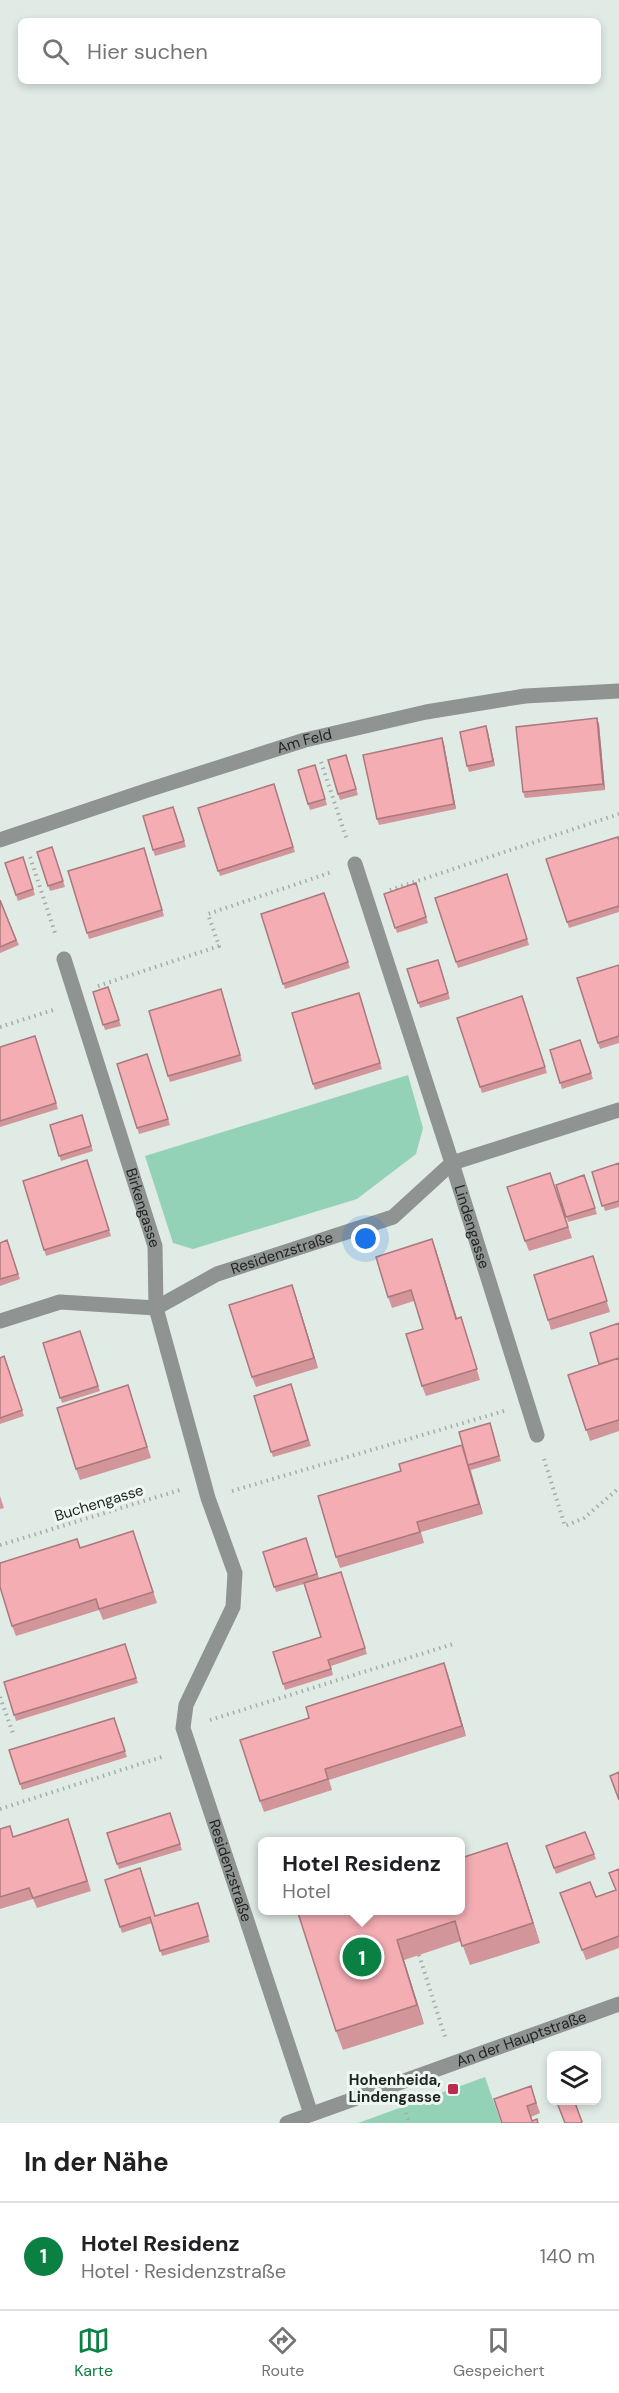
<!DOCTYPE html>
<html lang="de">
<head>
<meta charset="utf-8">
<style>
  :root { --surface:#fff; --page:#f2f2f2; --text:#202124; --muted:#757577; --line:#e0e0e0; --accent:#0b8043 }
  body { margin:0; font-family:"DM Sans",sans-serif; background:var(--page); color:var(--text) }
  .controls { position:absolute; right:18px; bottom:18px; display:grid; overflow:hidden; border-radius:9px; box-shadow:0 3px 9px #0003 }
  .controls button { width:54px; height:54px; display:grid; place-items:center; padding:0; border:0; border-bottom:2px solid var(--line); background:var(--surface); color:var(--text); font:30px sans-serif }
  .you { position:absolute; left:366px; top:1239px; width:21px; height:21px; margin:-15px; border:4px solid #fff; border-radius:50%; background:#1a73e8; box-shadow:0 0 0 9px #1a73e833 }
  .badge { display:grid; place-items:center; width:39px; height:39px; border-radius:50%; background:var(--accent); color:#fff; font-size:20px; font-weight:700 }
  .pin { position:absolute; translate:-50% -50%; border:3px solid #fff; box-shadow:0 2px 6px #0006 }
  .popup { position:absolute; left:258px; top:1837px; width:207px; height:78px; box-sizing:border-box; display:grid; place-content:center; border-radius:9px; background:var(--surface); filter:drop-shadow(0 2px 4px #0005); font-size:20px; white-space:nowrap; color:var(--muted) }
  .popup b { font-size:22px; color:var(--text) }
  .popup::after { content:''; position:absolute; left:50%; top:100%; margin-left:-12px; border:12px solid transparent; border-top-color:var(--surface) }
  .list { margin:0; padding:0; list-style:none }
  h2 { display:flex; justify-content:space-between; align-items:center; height:78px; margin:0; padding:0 24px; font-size:26px }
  h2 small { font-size:20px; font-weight:400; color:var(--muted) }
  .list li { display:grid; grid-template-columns:39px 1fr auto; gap:18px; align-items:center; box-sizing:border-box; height:108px; padding:0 24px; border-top:2px solid var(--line) }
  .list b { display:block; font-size:22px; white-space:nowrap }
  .list p { margin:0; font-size:20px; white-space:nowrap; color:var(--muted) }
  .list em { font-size:20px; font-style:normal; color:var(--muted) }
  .icon { flex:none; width:33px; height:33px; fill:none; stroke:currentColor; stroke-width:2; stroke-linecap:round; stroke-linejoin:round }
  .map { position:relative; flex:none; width:619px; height:2123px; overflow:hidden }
  .search { position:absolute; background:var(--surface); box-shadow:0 3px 9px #0003; left:18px; right:18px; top:18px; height:66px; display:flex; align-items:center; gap:15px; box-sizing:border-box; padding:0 21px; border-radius:9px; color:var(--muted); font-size:22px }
  .sheet { height:186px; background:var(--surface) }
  nav { display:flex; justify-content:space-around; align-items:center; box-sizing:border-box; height:84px; border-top:2px solid var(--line); background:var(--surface); font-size:16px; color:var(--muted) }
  nav a { display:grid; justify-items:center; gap:3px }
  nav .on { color:var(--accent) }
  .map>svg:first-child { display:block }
</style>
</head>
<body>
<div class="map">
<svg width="619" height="2123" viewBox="0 0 619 2123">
  <rect width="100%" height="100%" fill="#e1ebe6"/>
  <path fill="#94d2b7" d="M408,1075L423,1128L416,1154L357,1199L193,1249L173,1243L145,1156Z
    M485,2077L501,2123H358Z"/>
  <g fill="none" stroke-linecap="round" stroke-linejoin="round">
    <path stroke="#a5ada9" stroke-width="4" stroke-dasharray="1.5 4.5" stroke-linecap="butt" d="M321,762L347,840
      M30,857L56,936
      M390,890L619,814
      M98,986L219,946L208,914L332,872
      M0,1027L53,1010
      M544,1459L565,1526L584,1518L619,1488
      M232,1491L504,1411
      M0,1545L180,1490
      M0,1697L14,1736
      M210,1720L453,1644
      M0,1809L165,1756
      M419,1955L446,2040
      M404,2107L409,2123"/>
    <g stroke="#8f9392" stroke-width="15">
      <path id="s1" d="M0,840L148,790L305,740L426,712L525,696L619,691"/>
      <path id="s2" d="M355,864L452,1163L537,1435"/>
      <path id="s3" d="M64,959L155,1246L156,1308L208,1498L235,1573L233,1607L186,1705L183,1728L311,2114"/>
      <path id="s4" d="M156,1308L217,1274L393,1217L452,1163L619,1110"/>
      <path d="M0,1321L60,1302L156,1308"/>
      <path id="s5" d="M287,2123L619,2004"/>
    </g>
  </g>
  <path fill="#d1959a" d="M599,724L605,790L525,798L523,792Z
    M486,726L495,766L469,772L467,766Z
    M442,738L444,744L456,809L379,825L377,819Z
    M348,761L358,795L340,800L338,794Z
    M317,771L327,805L310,810L308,804Z
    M274,784L295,852L220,876L198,808Z
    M175,812L186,847L155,856L153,850Z
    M619,841V912L569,928L546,859Z
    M52,847L65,887L50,891L37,852Z
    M146,853L164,916L89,939L68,871Z
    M23,857L35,895L18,901L5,863Z
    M507,874L529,945L458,968L435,898Z
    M416,883L428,923L397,933L384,894Z
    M324,893L350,968L285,989L261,914Z
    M0,900L19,945L0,953Z
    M438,960L450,999L420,1008L407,969Z
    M619,965V1043L600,1049L577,978Z
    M108,987L121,1026L105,1030L93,992Z
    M359,993L382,1069L315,1090L313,1084Z
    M223,995L242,1061L170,1082L168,1076Z
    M522,996L547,1073L482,1093L457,1018Z
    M35,1036L58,1109L0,1127V1047Z
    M580,1040L593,1079L562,1089L550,1050Z
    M147,1054L170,1125L139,1134L117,1064Z
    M82,1115L93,1151L61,1161L50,1125Z
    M87,1160L111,1236L46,1256L23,1181Z
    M619,1163V1207L605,1211L592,1172Z
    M584,1175L597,1214L568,1222L556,1185Z
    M554,1184L572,1238L529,1251L525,1241Z
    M7,1240L20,1279L0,1286V1243Z
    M436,1250L457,1318L461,1317L480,1380L426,1396L422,1386L423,1329L414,1301L392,1308L388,1297Z
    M593,1256L610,1312L551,1330L548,1320Z
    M292,1285L318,1368L256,1387L252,1377Z
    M619,1323V1431L590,1441L568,1375L599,1364Z
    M80,1331L100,1391L62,1403L43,1343Z
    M4,1356L24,1416L0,1424V1358Z
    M291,1384L311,1446L273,1457L254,1396Z
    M128,1385L151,1458L80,1480L76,1469Z
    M492,1429L501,1461L471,1470L470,1467L483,1514L421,1532L424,1543L340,1568L336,1557L401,1471L462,1445Z
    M0,1496L4,1508L0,1509Z
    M306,1538L319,1578L341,1572L367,1654L331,1666L333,1675L285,1690L273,1652L321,1637L304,1584L276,1592L263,1552Z
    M137,1542L157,1603L103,1620L99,1610L16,1636L12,1626L80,1548Z
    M125,1644L138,1683L16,1721L4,1682Z
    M444,1663L466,1736L329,1780L332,1790L264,1812L260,1801L309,1718Z
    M114,1718L127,1757L22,1790L9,1750Z
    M170,1813L182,1850L119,1869L107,1833Z
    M0,1829L14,1837L72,1830L91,1891L37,1908L33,1899L0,1909Z
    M585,1832L596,1859L556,1874L546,1846Z
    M514,1862L540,1943L470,1965L461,1941L404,1960L424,2024L343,2050L336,2031L306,1911Z
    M619,1869V1948L586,1960L560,1893L596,1897L616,1890Z
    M105,1880L155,1916L198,1903L210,1942L162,1956L152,1923L122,1933Z
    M531,2086L540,2113L531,2117L532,2121L502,2123Z"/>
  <path fill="#aa797d" d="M597,718L599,724L605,790L603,784Z
    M486,726L488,732L495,766L493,761Z
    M442,738L444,744L456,809L454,804Z
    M432,1239L436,1250L460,1329L456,1319Z
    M292,1285L296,1296L318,1368L314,1358Z
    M462,1445L466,1456L483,1514L479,1504Z
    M444,1663L448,1674L466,1736L462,1726Z
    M507,1843L514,1862L540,1943L533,1923Z
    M397,1940L404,1960L424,2024L417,2005Z"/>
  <path fill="#f3adb3" stroke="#aa797d" stroke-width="1.5" d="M597,718L603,784L523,792L516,727Z
    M486,726L493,761L467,766L460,732Z
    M442,738L454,804L377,819L363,755Z
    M346,755L356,789L338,794L328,760Z
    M315,765L325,799L308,804L298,770Z
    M274,784L293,847L218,871L198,808Z
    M173,807L184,841L153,850L143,816Z
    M618,837L619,841V906L567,922L546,859Z
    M52,847L63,881L48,886L37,852Z
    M144,848L162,910L87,933L68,871Z
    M23,857L33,889L16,895L5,863Z
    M507,874L527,939L456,962L435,898Z
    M416,883L426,917L395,928L384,894Z
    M324,893L348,962L283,984L261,914Z
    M0,900L16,940L0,947Z
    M438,960L448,993L418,1003L407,969Z
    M619,965V1036L598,1043L577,978Z
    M108,987L119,1020L103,1025L93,992Z
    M221,989L240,1055L168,1076L149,1011Z
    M359,993L380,1063L313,1084L292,1013Z
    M522,996L545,1067L480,1087L457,1018Z
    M35,1036L56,1103L0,1121V1047Z
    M580,1040L591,1073L560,1083L550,1050Z
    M147,1054L168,1119L137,1128L117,1064Z
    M82,1115L91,1146L59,1156L50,1125Z
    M87,1160L109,1230L44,1250L23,1181Z
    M619,1163V1201L602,1206L592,1172Z
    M550,1173L568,1227L525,1241L507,1187Z
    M584,1175L595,1208L566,1217L556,1185Z
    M432,1239L456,1319L461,1317L477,1369L422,1386L406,1334L423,1329L411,1290L388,1297L376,1257Z
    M7,1240L18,1274L0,1279V1243Z
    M593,1256L607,1301L548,1320L534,1275Z
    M292,1285L314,1358L252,1377L229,1305Z
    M619,1323V1358L599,1364L590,1333Z
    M80,1331L98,1386L60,1398L43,1343Z
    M4,1356L22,1410L0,1418V1358Z
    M619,1358V1420L586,1430L568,1375Z
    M291,1384L308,1440L271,1452L254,1396Z
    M128,1385L147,1447L76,1469L57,1408Z
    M490,1423L499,1456L468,1465L459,1432Z
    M462,1445L479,1504L417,1522L420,1532L336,1557L318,1496L401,1471L399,1464Z
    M133,1531L153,1592L99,1609L96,1599L12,1626L0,1587V1563L77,1539L80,1548Z
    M306,1538L317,1574L274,1587L263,1552Z
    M341,1572L365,1648L328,1660L331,1669L283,1684L273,1652L321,1637L304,1583Z
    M125,1644L136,1678L14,1715L4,1682Z
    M444,1663L462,1726L325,1769L328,1779L260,1801L240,1740L309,1718L306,1707Z
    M114,1718L125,1751L20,1784L9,1750Z
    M619,1772V1800L610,1776Z
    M170,1813L180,1844L117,1864L107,1833Z
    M68,1819L87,1881L33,1898L29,1888L0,1897V1829L10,1826L13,1837Z
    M585,1832L594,1854L554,1868L546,1846Z
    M507,1843L533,1923L462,1946L455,1921L397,1940L417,2005L336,2031L298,1913L306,1911H461V1858Z
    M140,1868L155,1916L198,1903L208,1936L160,1951L150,1917L120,1927L105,1880Z
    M619,1869V1936L582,1950L560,1893L590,1882L596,1897L616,1890L609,1873Z
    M531,2086L536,2103L527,2106L532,2121L537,2119L538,2123H502L494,2099Z
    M556,2100H574L582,2122L580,2123H565Z"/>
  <rect fill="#bd2c4c" stroke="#eef8f3" stroke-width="2" x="447" y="2083" width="12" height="12" rx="3"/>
  <g text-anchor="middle" stroke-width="6" stroke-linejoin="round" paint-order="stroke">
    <g font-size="15" fill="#1f2321" stroke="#eef8f3">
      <text dy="5" stroke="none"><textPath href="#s1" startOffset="320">Am Feld</textPath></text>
      <text dy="5" stroke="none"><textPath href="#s3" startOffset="261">Birkengasse</textPath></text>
      <text dy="5" stroke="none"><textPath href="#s2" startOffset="381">Lindengasse</textPath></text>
      <text dy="5" stroke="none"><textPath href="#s4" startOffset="138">Residenzstraße</textPath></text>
      <text transform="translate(99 1503) rotate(-17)" y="5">Buchengasse</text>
      <text dy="5" stroke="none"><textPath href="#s3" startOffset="956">Residenzstraße</textPath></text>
      <text dy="5" stroke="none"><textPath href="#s5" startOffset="249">An der Hauptstraße</textPath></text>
    </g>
    <g font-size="15" font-weight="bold" fill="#1f2321" stroke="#eef8f3" text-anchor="end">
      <text x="441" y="2085">Hohenheida,<tspan x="441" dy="17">Lindengasse</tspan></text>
    </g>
  </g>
</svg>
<div class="controls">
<button><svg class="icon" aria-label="layers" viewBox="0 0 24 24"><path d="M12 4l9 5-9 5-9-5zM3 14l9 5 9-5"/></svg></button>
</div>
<div class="you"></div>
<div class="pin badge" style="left:362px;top:1957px">1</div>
<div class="popup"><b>Hotel Residenz</b>Hotel</div>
<div class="search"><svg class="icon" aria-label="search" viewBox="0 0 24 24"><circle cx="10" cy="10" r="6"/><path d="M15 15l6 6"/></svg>Hier suchen</div>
</div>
<section class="sheet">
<h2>In der Nähe<small></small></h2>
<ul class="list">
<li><span class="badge">1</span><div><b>Hotel Residenz</b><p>Hotel · Residenzstraße</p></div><em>140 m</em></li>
</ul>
</section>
<nav>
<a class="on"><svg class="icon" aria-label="map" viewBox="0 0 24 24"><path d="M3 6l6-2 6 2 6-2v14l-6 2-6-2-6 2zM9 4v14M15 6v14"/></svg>Karte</a>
<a><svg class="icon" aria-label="directions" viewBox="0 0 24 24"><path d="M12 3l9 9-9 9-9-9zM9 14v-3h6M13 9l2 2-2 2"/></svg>Route</a>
<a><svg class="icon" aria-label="saved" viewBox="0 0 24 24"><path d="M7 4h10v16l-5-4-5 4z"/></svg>Gespeichert</a>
</nav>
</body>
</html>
